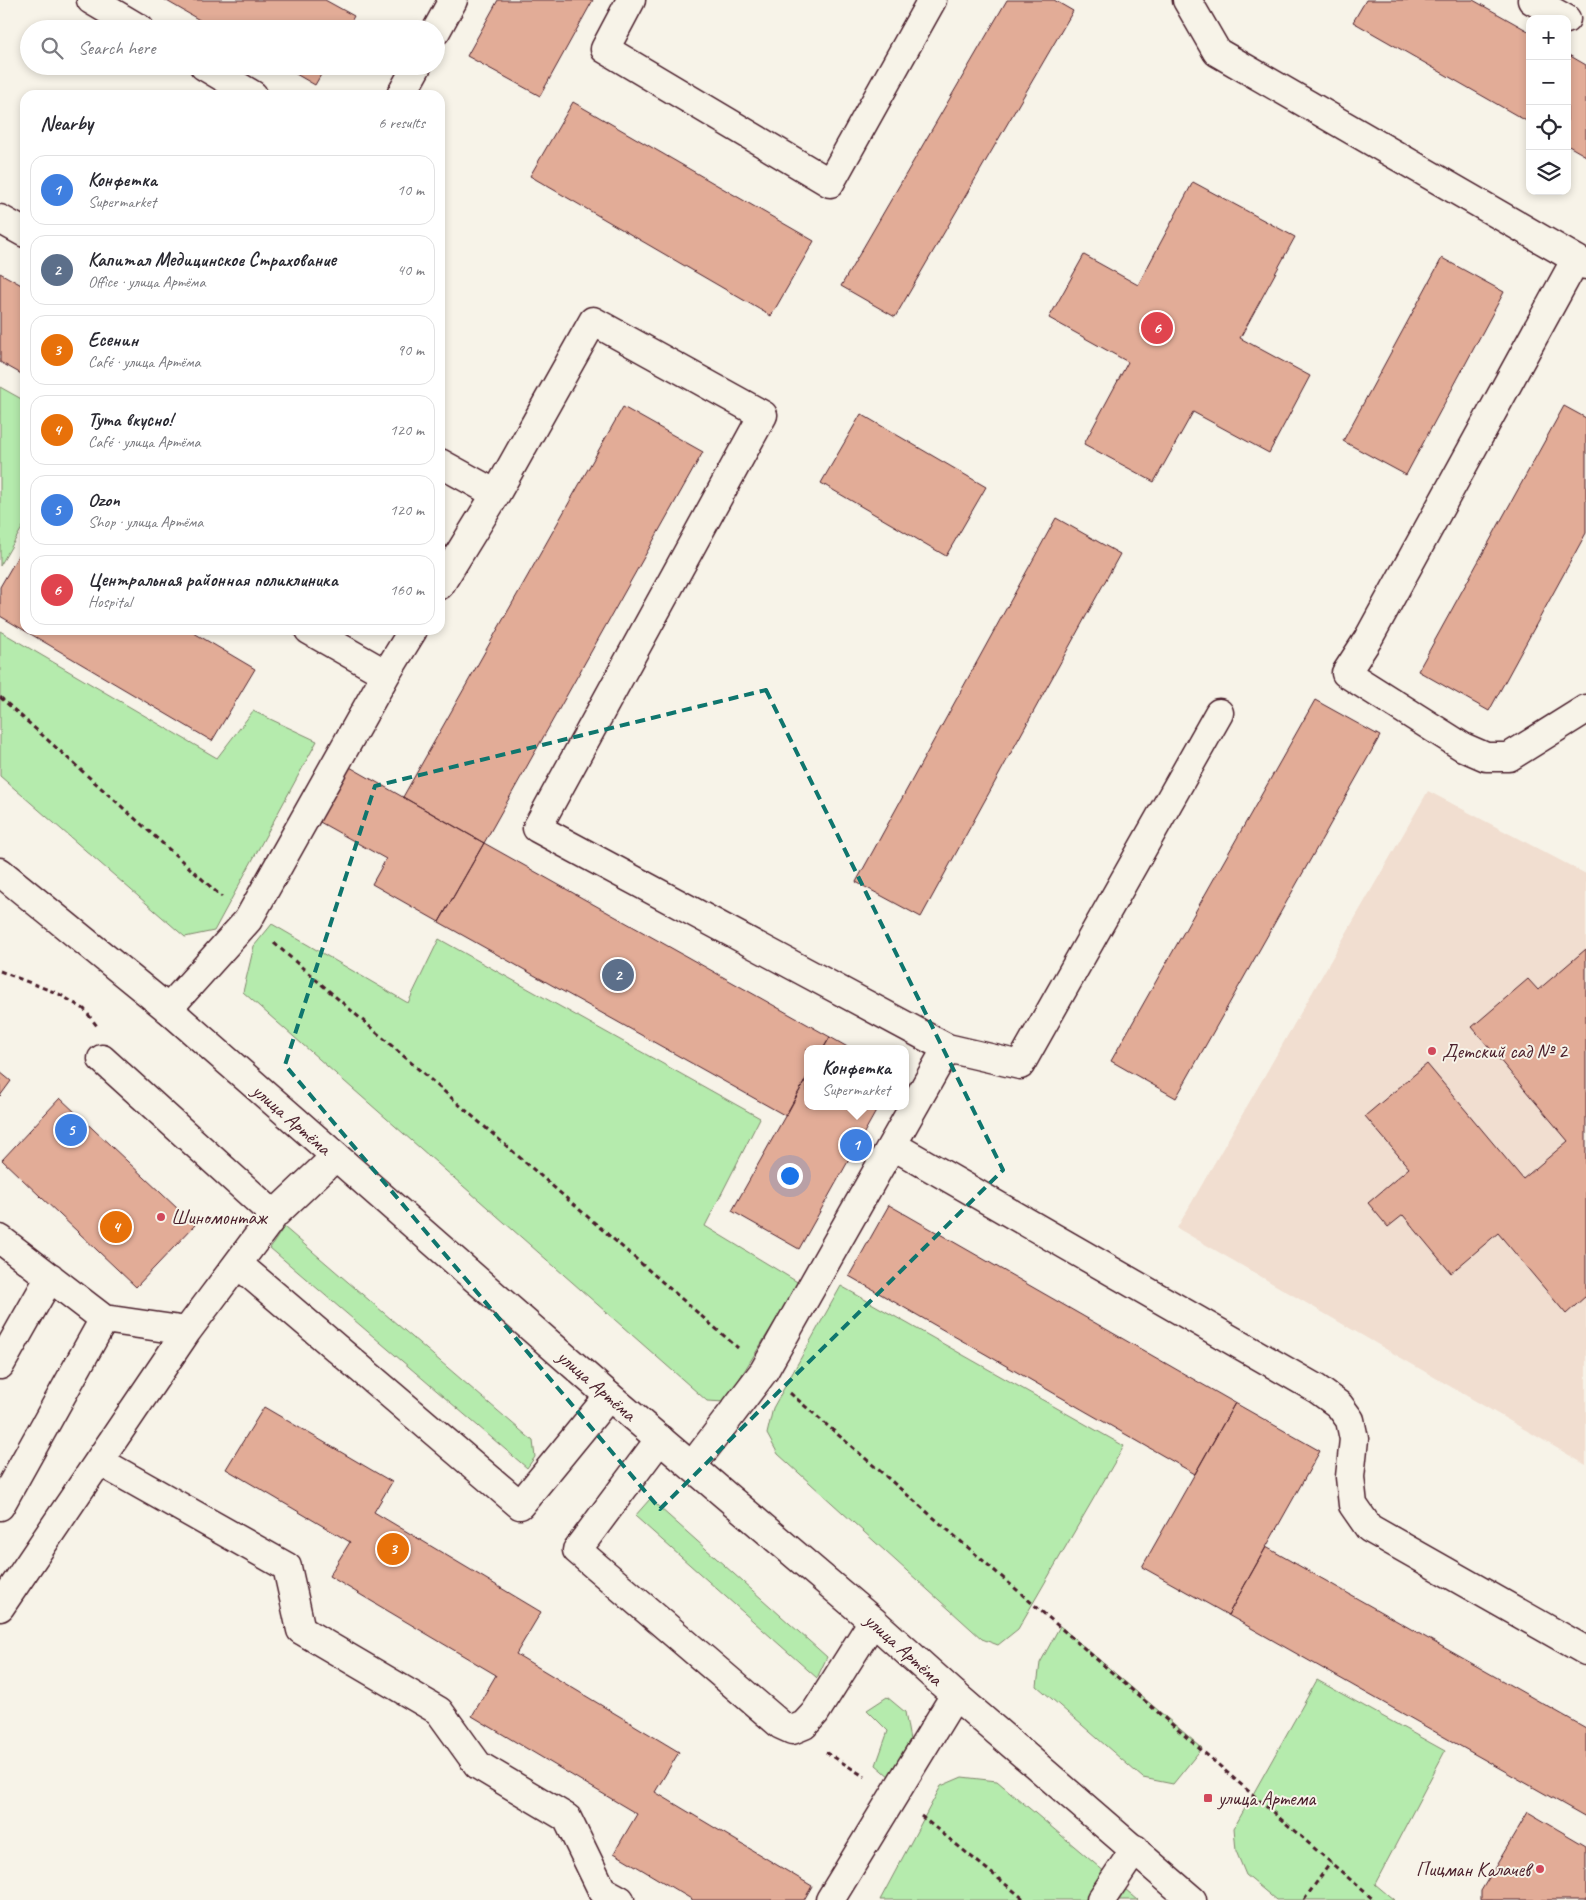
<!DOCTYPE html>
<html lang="en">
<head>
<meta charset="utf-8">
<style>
  :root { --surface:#fff; --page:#f2f2f3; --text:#2b2b33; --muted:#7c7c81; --line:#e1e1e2; --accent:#d93025 }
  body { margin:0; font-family:Caveat,sans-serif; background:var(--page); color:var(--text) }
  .controls { position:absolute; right:15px; top:15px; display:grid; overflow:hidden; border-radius:10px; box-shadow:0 2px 8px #0003 }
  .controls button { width:45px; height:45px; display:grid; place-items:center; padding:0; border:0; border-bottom:1px solid var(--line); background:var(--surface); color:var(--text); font:25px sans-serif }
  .you { position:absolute; left:789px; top:1175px; width:18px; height:18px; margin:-12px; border:4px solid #fff; border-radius:50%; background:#1a73e8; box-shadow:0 0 0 8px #1a73e833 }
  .badge { display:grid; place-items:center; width:32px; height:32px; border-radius:50%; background:var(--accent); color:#fff; font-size:16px; font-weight:700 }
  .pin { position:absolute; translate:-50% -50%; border:2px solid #fff; box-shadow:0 1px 5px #0006 }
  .popup { position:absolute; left:804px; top:1045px; width:105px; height:65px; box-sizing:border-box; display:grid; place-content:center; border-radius:10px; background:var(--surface); filter:drop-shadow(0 1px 4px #0005); font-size:16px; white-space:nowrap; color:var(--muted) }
  .popup b { font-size:19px; color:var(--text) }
  .popup::after { content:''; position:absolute; left:50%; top:100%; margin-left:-10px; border:10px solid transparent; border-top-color:var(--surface) }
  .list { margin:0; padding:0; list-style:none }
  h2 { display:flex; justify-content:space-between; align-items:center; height:65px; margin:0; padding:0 20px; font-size:21px }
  h2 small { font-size:16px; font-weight:400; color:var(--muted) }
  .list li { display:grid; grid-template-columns:32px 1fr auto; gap:15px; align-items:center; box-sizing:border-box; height:70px; margin:0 10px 10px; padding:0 10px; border:1px solid var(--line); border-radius:15px }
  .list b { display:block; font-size:19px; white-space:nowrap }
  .list p { margin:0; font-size:16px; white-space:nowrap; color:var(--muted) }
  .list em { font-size:16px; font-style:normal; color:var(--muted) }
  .icon { flex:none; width:28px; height:28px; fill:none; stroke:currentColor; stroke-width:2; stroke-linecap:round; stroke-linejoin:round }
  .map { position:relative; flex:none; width:1586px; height:1900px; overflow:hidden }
  .search { position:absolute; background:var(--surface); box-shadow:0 2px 8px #0003; left:20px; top:20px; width:425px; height:55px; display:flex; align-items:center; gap:12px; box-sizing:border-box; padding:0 18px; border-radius:28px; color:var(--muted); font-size:19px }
  .panel { position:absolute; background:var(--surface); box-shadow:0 2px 8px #0003; left:20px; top:90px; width:425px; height:545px; border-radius:15px }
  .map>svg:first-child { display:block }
</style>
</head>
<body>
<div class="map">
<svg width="1586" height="1900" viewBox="0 0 1586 1900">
  <rect width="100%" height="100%" fill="#f7f3e8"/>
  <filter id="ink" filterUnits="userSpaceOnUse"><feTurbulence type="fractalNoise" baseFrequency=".02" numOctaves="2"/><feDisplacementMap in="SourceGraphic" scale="10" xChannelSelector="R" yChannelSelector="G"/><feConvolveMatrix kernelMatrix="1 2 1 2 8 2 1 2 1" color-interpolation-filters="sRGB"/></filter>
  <g filter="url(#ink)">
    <path fill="#f1ded0" d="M1428,791L1586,874V1465L1177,1228Z"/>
    <path fill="#b5ebad" stroke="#80856c" d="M0,387L25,401V523L0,566Z
      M0,631L217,758L253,711L317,741L214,931L185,937L0,776Z
      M272,924L408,1003L439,939L760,1118L705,1226L799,1283L725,1402L707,1401L243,992L254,946Z
      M284,1227L533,1441L535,1457L527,1468L270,1248Z
      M841,1286L1124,1446L1018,1629L998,1645L982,1639L778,1454L767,1434L773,1408Z
      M650,1499L827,1657L817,1678L635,1516Z
      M1060,1626L1202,1748L1173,1784L1143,1778L1037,1686L1040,1663Z
      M1317,1680L1445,1751L1375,1884L1394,1900H1276L1246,1875L1236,1851L1234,1828Z
      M887,1697L905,1712L910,1740L897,1783L876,1765L888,1731L867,1710Z
      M962,1777L997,1781L1138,1900H880L941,1786Z"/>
    <path fill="#e2ac97" stroke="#4a1f2b" d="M165,0H325L354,16L347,29H215Z
      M498,0H593L540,96L467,56Z
      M1007,0H1054L1073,11L895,317L841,286Z
      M1366,0H1473L1530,32V123L1353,22Z
      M1567,54L1586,65V156L1567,145Z
      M282,66H326L315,85Z
      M573,102L814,241L771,316L530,176Z
      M1193,182L1295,237L1240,338L1310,376L1269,453L1193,412L1154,482L1084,444L1128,362L1049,318L1084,255L1138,285Z
      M1442,258L1504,292L1406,475L1343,441Z
      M0,273L25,287V376L0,362Z
      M1564,406L1586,418V533L1489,711L1418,671Z
      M623,407L703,452L484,843L403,797Z
      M861,414L986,487L946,556L821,483Z
      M1056,518L1120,554L921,917L856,882Z
      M25,544V630H189L255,669L212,741L0,616V587Z
      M1315,700L1380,736L1176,1098L1111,1061Z
      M348,766L484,843L439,922L372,884L386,859L318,821Z
      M484,843L830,1037L823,1049H807V1077L786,1116L439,922Z
      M1586,949V1296L1566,1314L1498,1233L1451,1273L1403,1215L1388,1227L1368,1203L1409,1168L1365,1116L1427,1064L1523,1179L1568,1141L1472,1027L1528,979L1538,990Z
      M830,1037L851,1049H823Z
      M0,1072L11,1081L0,1096Z
      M807,1077V1106H879L799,1249L732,1211Z
      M60,1098L195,1225L136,1287L2,1160Z
      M889,1205L1235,1403L1195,1474L849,1276Z
      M1235,1403L1320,1451L1228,1615L1142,1567Z
      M264,1407L392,1482L374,1512L541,1612L516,1654L679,1752L655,1792L812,1886L804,1900H693L614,1853L637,1814L472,1716L496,1675L329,1576L350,1542L226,1469Z
      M1266,1547L1586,1728V1817L1228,1615Z
      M1528,1812L1586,1846V1900H1481V1891Z"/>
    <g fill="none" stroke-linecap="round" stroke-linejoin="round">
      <defs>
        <path id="minor" d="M91,0L140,29
          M631,0L605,49L830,183L932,0
          M1187,0L1217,52L1586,265
          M1532,0L1566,19
          M436,31L453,0
          M204,66L253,95
          M401,95L417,66
          M0,219L25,233
          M1576,259L1368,639L1346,673L1463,747L1486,757H1509L1586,709
          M440,463L496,494
          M440,585L496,494L593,321L763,415L537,828L947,1048L1020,1065L1219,713
          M309,630L386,674
          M168,1009L248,920L386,674L413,630
          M102,1059L274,1215
          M892,1145L1317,1389L1339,1405L1350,1420L1354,1439L1350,1477L1353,1505L1369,1528L1586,1651
          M0,1239L104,1319L187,1331
          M238,1264L520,1505L609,1396
          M0,1365L50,1277
          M660,1439L577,1550L781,1725L792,1730L804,1725L815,1713L873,1621
          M99,1461L287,1567L301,1630L439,1711L478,1765L567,1818L602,1890L620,1900
          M692,1466L764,1371L947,1048
          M0,1506L104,1319
          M0,1607L187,1331L274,1215L335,1157
          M830,1900L955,1695
          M1101,1900L1135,1849"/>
        <path id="major" d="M0,872L168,1009L609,1396L873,1621L955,1695L1192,1900"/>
      </defs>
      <use href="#minor" stroke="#4a1f2b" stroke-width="31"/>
      <use href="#major" stroke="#4a1f2b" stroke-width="31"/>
      <path stroke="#4a1f2b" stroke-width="3" stroke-dasharray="5 4" stroke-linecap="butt" d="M0,697L222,897
        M274,943L738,1348
        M0,971L59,994L84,1009L97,1026
        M790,1393L1374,1900
        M826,1752L865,1777
        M921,1816L1025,1900
        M1304,1900L1331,1862"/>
      <use href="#minor" stroke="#f7f3e8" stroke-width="28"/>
      <use href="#major" stroke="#f7f3e8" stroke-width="28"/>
    </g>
  </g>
  <path fill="none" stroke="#0f766e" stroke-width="4" stroke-dasharray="10 6" stroke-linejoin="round" d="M766,690L1003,1170L660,1509L285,1065L375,786Z"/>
  <g fill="#d1495b" stroke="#f7f3e8" stroke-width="2">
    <circle cx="1432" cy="1051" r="5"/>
    <circle cx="161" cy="1217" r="5"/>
    <rect x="1203" y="1793" width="10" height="10" rx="2.5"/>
    <circle cx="1540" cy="1869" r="5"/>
  </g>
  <g text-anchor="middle" stroke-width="4" stroke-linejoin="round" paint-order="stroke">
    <g font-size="20" fill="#4a1f2b" stroke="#f7f3e8" text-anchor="start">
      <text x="1442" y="1058">Детский сад № 2</text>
      <text x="171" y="1224">Шиномонтаж</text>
      <text x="1218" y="1805">улица Артема</text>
      <text x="1530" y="1876" text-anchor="end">Пицман Калачев</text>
    </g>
    <g font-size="20" fill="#4a1f2b" stroke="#f7f3e8">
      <text transform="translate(292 1119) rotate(41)" y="7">улица Артёма</text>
      <text transform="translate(597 1385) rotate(41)" y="7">улица Артёма</text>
      <text transform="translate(904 1649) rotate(42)" y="7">улица Артёма</text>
    </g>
  </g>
</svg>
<div class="controls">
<button>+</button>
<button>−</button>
<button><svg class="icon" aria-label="locate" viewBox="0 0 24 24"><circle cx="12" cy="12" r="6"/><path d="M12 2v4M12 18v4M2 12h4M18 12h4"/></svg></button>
<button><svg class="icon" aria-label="layers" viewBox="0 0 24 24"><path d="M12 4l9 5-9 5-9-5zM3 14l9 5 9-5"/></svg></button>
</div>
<div class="you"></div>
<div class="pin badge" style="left:856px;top:1145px;background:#3f7fe0">1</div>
<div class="popup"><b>Конфетка</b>Supermarket</div>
<div class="pin badge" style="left:618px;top:975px;background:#5c6f8a">2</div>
<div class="pin badge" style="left:393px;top:1549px;background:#e8710a">3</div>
<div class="pin badge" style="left:116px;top:1227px;background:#e8710a">4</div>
<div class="pin badge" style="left:71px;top:1130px;background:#3f7fe0">5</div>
<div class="pin badge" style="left:1157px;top:328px;background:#e0444e">6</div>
<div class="search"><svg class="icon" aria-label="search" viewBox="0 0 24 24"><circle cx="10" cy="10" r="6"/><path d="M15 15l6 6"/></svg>Search here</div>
<section class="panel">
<h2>Nearby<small>6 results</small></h2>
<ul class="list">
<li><span class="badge" style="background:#3f7fe0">1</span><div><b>Конфетка</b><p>Supermarket</p></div><em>10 m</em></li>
<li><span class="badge" style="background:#5c6f8a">2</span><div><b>Капитал Медицинское Страхование</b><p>Office · улица Артёма</p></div><em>40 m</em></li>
<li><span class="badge" style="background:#e8710a">3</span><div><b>Есенин</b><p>Café · улица Артёма</p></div><em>90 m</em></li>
<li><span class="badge" style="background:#e8710a">4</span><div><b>Тута вкусно!</b><p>Café · улица Артёма</p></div><em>120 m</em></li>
<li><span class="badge" style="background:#3f7fe0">5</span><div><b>Ozon</b><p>Shop · улица Артёма</p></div><em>120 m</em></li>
<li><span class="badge" style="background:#e0444e">6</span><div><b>Центральная районная поликлиника</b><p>Hospital</p></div><em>160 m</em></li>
</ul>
</section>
</div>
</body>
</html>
